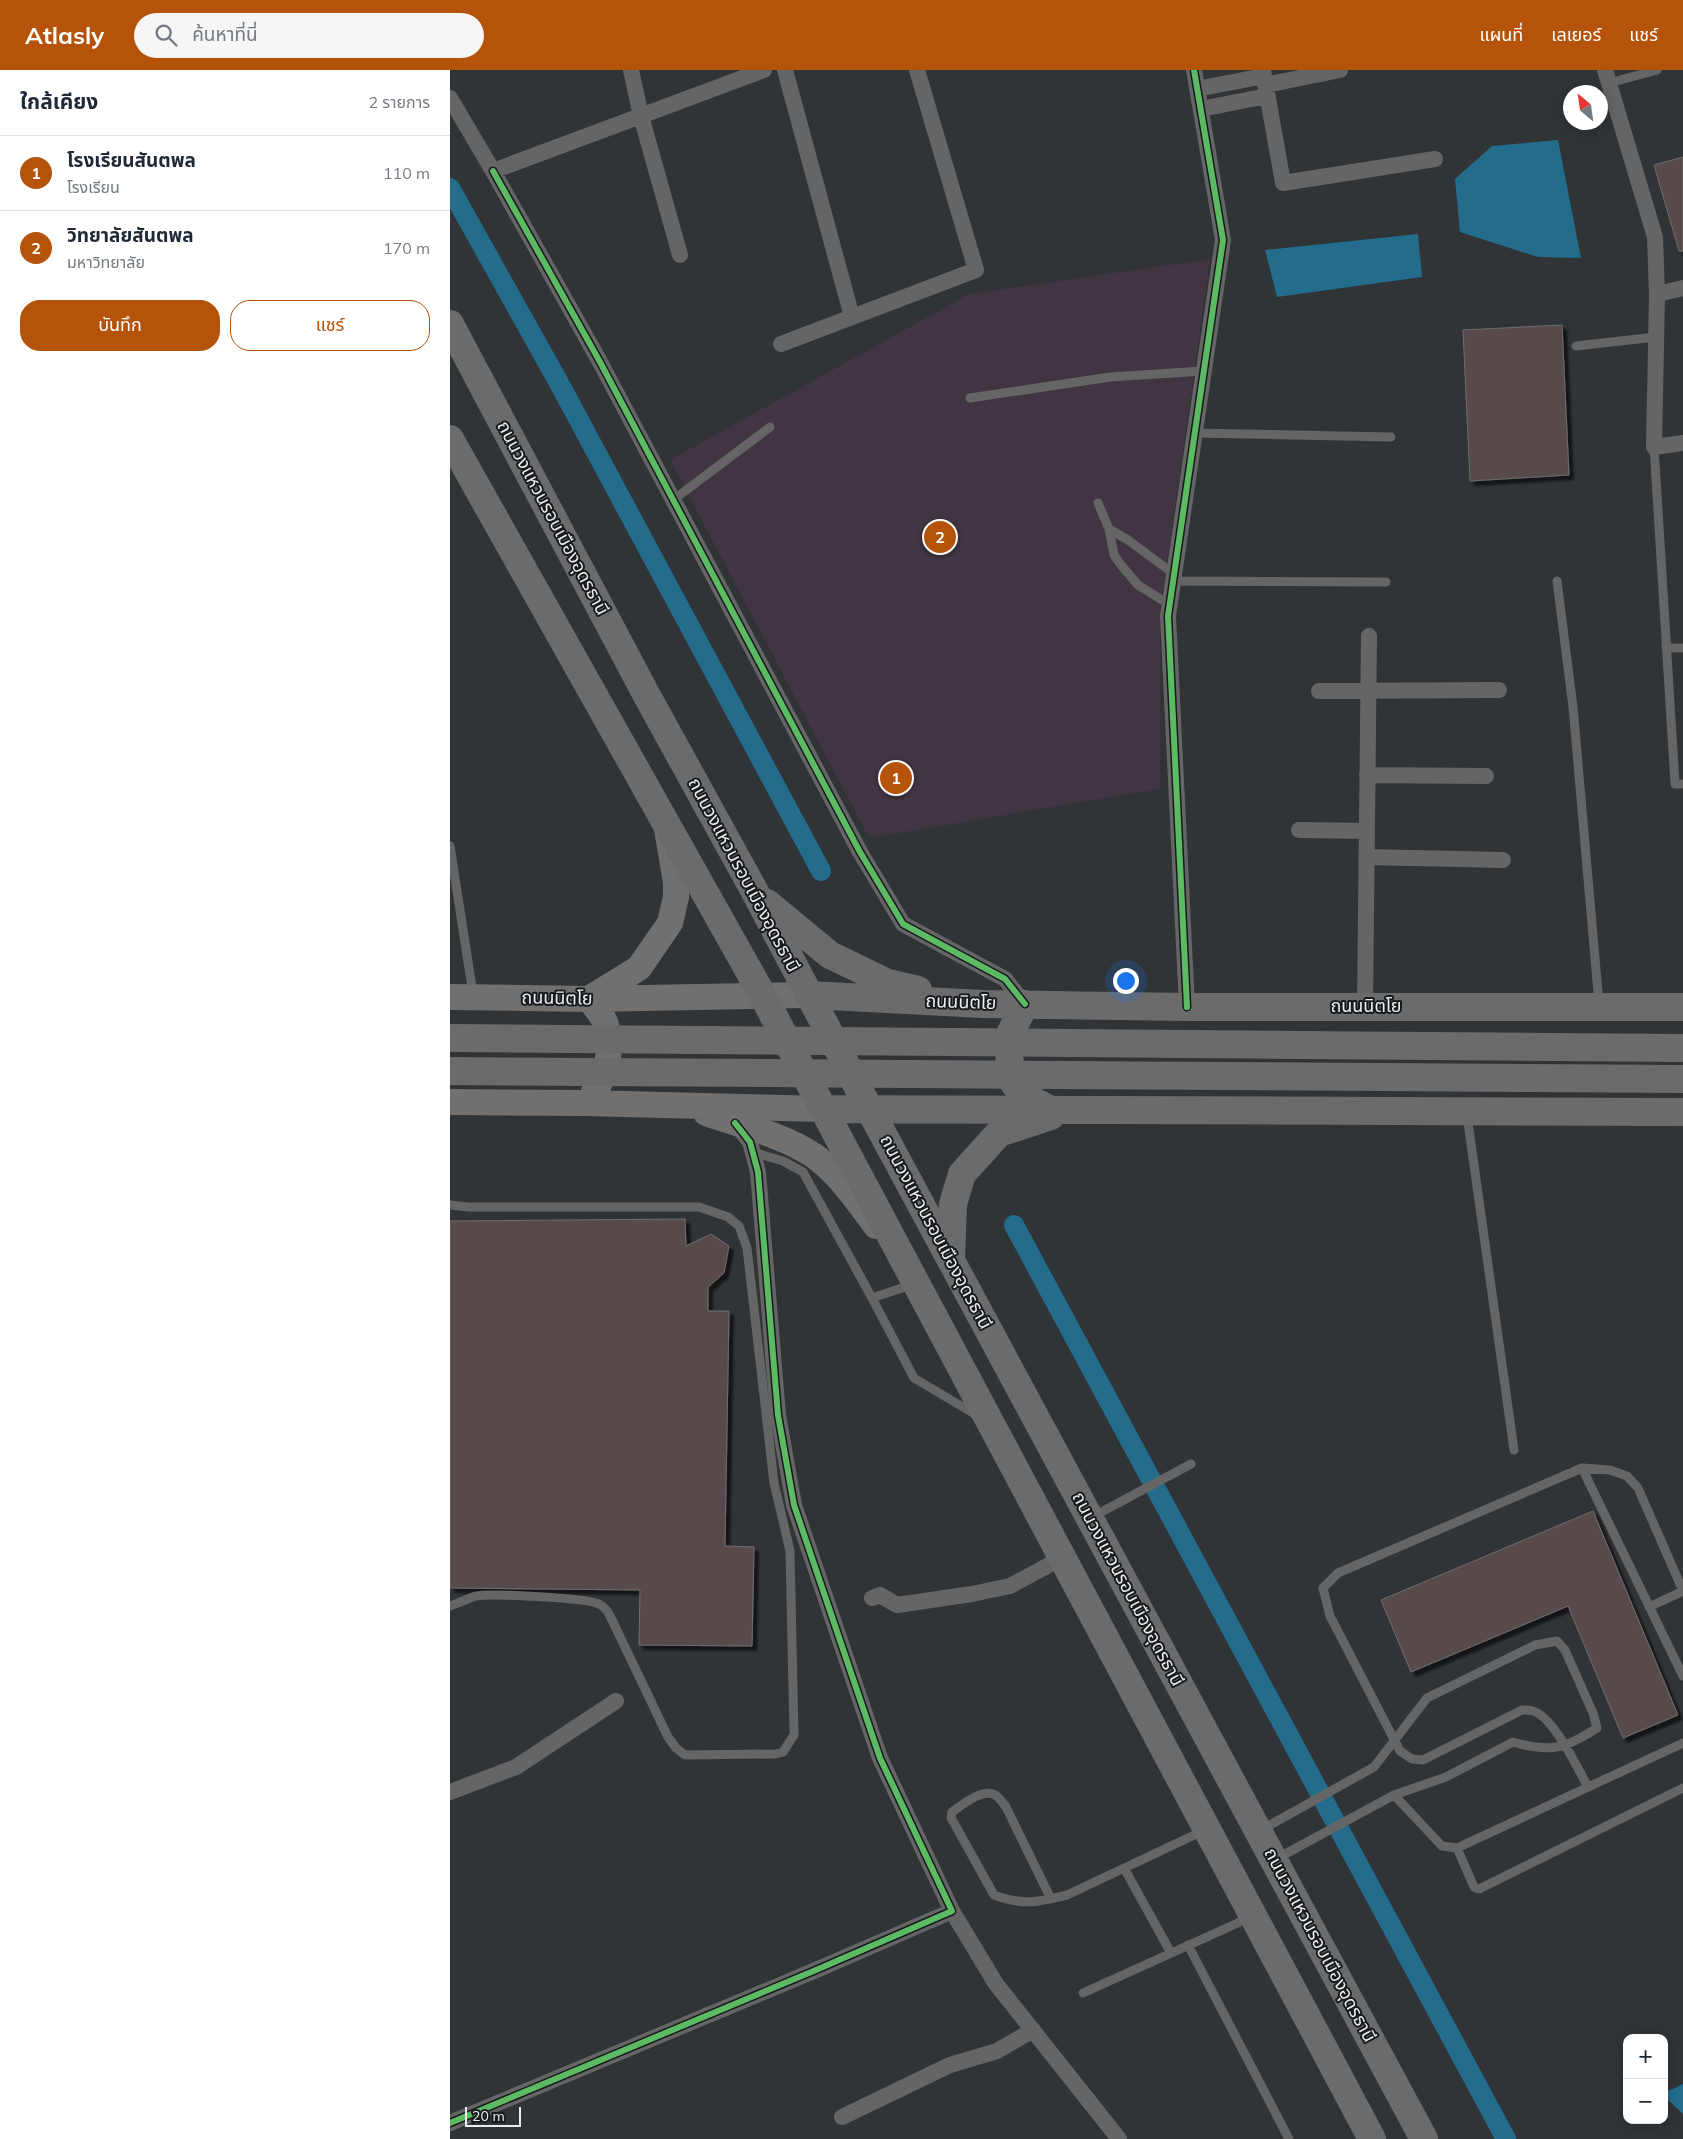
<!DOCTYPE html>
<html lang="th">
<head>
<meta charset="utf-8">
<style>
  :root { --surface:#fff; --page:#f6f6f7; --text:#1f2937; --muted:#747a83; --line:#e0e1e3; --accent:#b45309 }
  body { margin:0; font-family:Mulish,"Noto Sans Thai",sans-serif; background:var(--page); color:var(--text) }
  .controls { position:absolute; right:15px; bottom:15px; display:grid; overflow:hidden; border-radius:10px; box-shadow:0 2px 12px #0003 }
  .controls button { width:45px; height:45px; display:grid; place-items:center; padding:0; border:0; border-bottom:1px solid var(--line); background:var(--surface); color:var(--text); font:25px sans-serif }
  .compass { position:absolute; left:1113px; top:15px; width:45px; height:45px; border-radius:50%; background:var(--surface); box-shadow:0 2px 12px #0003; rotate:331deg }
  .scale { position:absolute; left:15px; bottom:12px; width:56px; box-sizing:border-box; padding-left:5px; border:2px solid #e9edf1; border-top:0; font-size:14px; line-height:18px; white-space:nowrap; color:#e9edf1; -webkit-text-stroke:4px #181b1e; paint-order:stroke }
  .you { position:absolute; left:675px; top:910px; width:18px; height:18px; margin:-12px; border:4px solid #fff; border-radius:50%; background:#1a73e8; box-shadow:0 0 0 8px #1a73e833 }
  .badge { display:grid; place-items:center; width:32px; height:32px; border-radius:50%; background:var(--accent); color:#fff; font-size:16px; font-weight:700 }
  .pin { position:absolute; translate:-50% -50%; border:2px solid #fff; box-shadow:0 1px 5px #0006 }
  .list { margin:0; padding:0; list-style:none }
  h2 { display:flex; justify-content:space-between; align-items:center; height:65px; margin:0; padding:0 20px; font-size:21px }
  h2 small { font-size:16px; font-weight:400; color:var(--muted) }
  .list li { display:grid; grid-template-columns:32px 1fr auto; gap:15px; align-items:center; box-sizing:border-box; height:75px; padding:0 20px; border-top:1px solid var(--line) }
  .list b { display:block; font-size:19px; white-space:nowrap }
  .list p { margin:0; font-size:16px; white-space:nowrap; color:var(--muted) }
  .list em { font-size:16px; font-style:normal; color:var(--muted) }
  .actions { display:flex; gap:10px; padding:15px 20px }
  .actions a { flex:1; padding:11px 0; border:1px solid var(--accent); border-radius:20px; text-align:center; font-size:18px; color:var(--accent) }
  .actions .main { background:var(--accent); color:#fff }
  .icon { flex:none; width:28px; height:28px; fill:none; stroke:currentColor; stroke-width:2; stroke-linecap:round; stroke-linejoin:round }
  .map { position:relative; flex:none; width:1233px; height:2069px; overflow:hidden }
  header { display:flex; align-items:center; gap:30px; box-sizing:border-box; height:70px; padding:0 25px; background:var(--accent); color:#fff }
  header strong { font-size:24px }
  nav { display:flex; gap:28px; margin-inline-start:auto; font-size:18px }
  .search { width:350px; height:45px; background:var(--page); display:flex; align-items:center; gap:12px; box-sizing:border-box; padding:0 18px; border-radius:28px; color:var(--muted); font-size:19px }
  main { display:flex }
  aside { flex:1; background:var(--surface) }
  .map>svg:first-child { display:block }
</style>
</head>
<body>
<header>
<strong>Atlasly</strong>
<div class="search"><svg class="icon" aria-label="search" viewBox="0 0 24 24"><circle cx="10" cy="10" r="6"/><path d="M15 15l6 6"/></svg>ค้นหาที่นี่</div>
<nav><a>แผนที่</a><a>เลเยอร์</a><a>แชร์</a></nav>
</header>
<main>
<aside>
<h2>ใกล้เคียง<small>2 รายการ</small></h2>
<ul class="list">
<li><span class="badge">1</span><div><b>โรงเรียนสันตพล</b><p>โรงเรียน</p></div><em>110 m</em></li>
<li><span class="badge">2</span><div><b>วิทยาลัยสันตพล</b><p>มหาวิทยาลัย</p></div><em>170 m</em></li>
</ul>
<div class="actions"><a class="main">บันทึก</a><a>แชร์</a></div>
</aside>
<div class="map">
<svg width="1233" height="2069" viewBox="0 0 1233 2069">
  <defs>
    <filter id="shadow"><feDropShadow dx="4.5" dy="4.5" stdDeviation="1" flood-color="#0009"/></filter>
  </defs>
  <rect width="100%" height="100%" fill="#303437"/>
  <path fill="#403541" d="M760,189L710,543V719L419,768L220,390L519,224Z"/>
  <path fill="#236c8c" d="M1108,70L1131,188L1088,187L1010,162L1005,109L1042,76Z
    M968,164L972,207L827,227L815,180Z
    M1233,2014V2044L1214,2026V2023Z"/>
  <g fill="none" stroke-linecap="round" stroke-linejoin="round">
    <path stroke="#236c8c" stroke-width="20" d="M0,118L109,313L371,801
      M564,1155L1056,2069"/>
  </g>
  <path fill="#584a4b" stroke="#6d6d6e" filter="url(#shadow)" d="M1233,87V181H1229L1204,95Z
    M1112,255L1119,405L1020,411L1013,260Z
    M235,1149L236,1176L261,1164L279,1176L274,1203L258,1217V1241H279L275,1476L304,1477L302,1576L189,1575L190,1520L0,1518V1151Z
    M1143,1441L1228,1645L1173,1668L1118,1536L961,1602L931,1530Z"/>
  <g fill="none" stroke-linecap="round" stroke-linejoin="round">
    <path stroke="#666565" stroke-width="9" d="M1159,13L1207,0
      M1126,276L1206,267
      M520,328L660,307L753,301
      M744,363L941,367
      M1204,377L1225,714H1233
      M223,430L320,357
      M648,433L659,459L664,485L671,495L688,515L720,535
      M659,459L678,470L724,504
      M723,511L936,512
      M1107,511L1123,637L1149,934
      M1216,578H1233
      M0,776L23,924
      M1017,1045L1064,1380
      M302,1082L333,1091L353,1102L422,1228L464,1214
      M0,1135L18,1137H249L278,1147L289,1156L297,1178L324,1413L340,1481L344,1665L333,1682L325,1684L235,1685L226,1678L218,1667L163,1552C159,1544 157,1538 149,1534C138,1528 39,1523 26,1526C17,1529 8,1533 0,1536
      M422,1228L464,1308L528,1346
      M1132,1398L1233,1606
      M642,1447L741,1394
      M1199,1537L1233,1521
      M1138,1717C1128,1699 1103,1646 1083,1641C1080,1640 1075,1640 1072,1640L973,1690L962,1689L950,1681L880,1546L873,1518L888,1503L1132,1398L1160,1400L1177,1406L1188,1418L1233,1521
      M944,1725L992,1776L1007,1778L1233,1673
      M811,1760L924,1697L977,1628L1085,1575L1107,1571L1115,1580L1143,1643L1147,1658C1115,1679 1099,1683 1063,1672L996,1707L944,1725L826,1789
      M1007,1778L1024,1817L1029,1819L1233,1718
      M674,1798L721,1883
      M601,1829L556,1737C553,1733 549,1727 545,1725C532,1718 512,1735 502,1742L501,1748L504,1753L544,1825C574,1836 587,1832 617,1825L755,1760
      M738,1875L839,2069
      M633,1923L801,1847"/>
    <path stroke="#666565" stroke-width="16" d="M181,0L191,46L230,185
      M335,0L402,247
      M813,0L833,113L985,89
      M1155,0L1205,167L1207,224
      M815,15L890,0
      M747,19L814,6
      M0,28L43,101L314,0
      M751,39L817,26
      M43,101L150,292L410,782L453,854L555,909L575,934
      M1233,218L1207,224L1204,377L1233,373
      M331,274L526,200L467,0
      M869,621L1049,620
      M917,705L1036,706
      M849,760L917,761
      M917,787L1053,790
      M915,936L919,566
      M737,937L718,546L773,170L744,0
      M422,1528L430,1525L447,1535L522,1524L560,1516L612,1488
      M0,1722L66,1697L166,1631
      M502,1841L546,1914L669,2069
      M392,2047L500,1995L547,1981L583,1960
      M0,2053L366,1900L502,1841L430,1688L344,1435L328,1345L308,1102L300,1072L286,1054"/>
    <path stroke="#71706f" stroke-width="26" d="M0,927L139,929L359,925
      M140,928L189,898L220,853L226,827V812L217,759
      M139,929C144,936 154,946 156,955C162,976 159,1004 144,1021
      M0,1032L134,1033L373,1039
      M256,1043C292,1056 331,1064 363,1085C389,1103 408,1132 426,1156"/>
    <path stroke="#6c6b6c" stroke-width="28" d="M0,254L196,624L305,822L420,1040L974,2069
      M0,369L313,926L922,2069
      M317,833L380,885L438,913L468,920
      M359,925L533,934L737,937H1233
      M575,934L559,966L560,1007L572,1025L599,1039
      M373,1039L1233,1042
      M501,1189L503,1134L512,1104L549,1063L601,1046"/>
    <path stroke="#6c6b6c" stroke-width="28" d="M0,968L1233,978
      M0,1001L1233,1009"/>
    <defs>
      <path id="cycleway" d="M43,101L150,292L410,782L453,854L555,909L575,934
        M737,937L718,546L773,170L744,0
        M0,2053L366,1900L502,1841L430,1688L344,1435L328,1345L308,1102L300,1072L285,1053"/>
    </defs>
    <use href="#cycleway" stroke="#181b1e" stroke-width="9"/>
    <use href="#cycleway" stroke="#5cba63" stroke-width="6"/>
  </g>
  <g text-anchor="middle" stroke-width="4" stroke-linejoin="round" paint-order="stroke">
    <g font-size="18" fill="#e9edf1" stroke="#181b1e">
      <text transform="translate(103 448) rotate(62)" y="6">ถนนวงแหวนรอบเมืองอุดรธานี</text>
      <text transform="translate(294 805) rotate(62)" y="6">ถนนวงแหวนรอบเมืองอุดรธานี</text>
      <text transform="translate(107 928) rotate(1)" y="6">ถนนนิตโย</text>
      <text transform="translate(511 932) rotate(2)" y="6">ถนนนิตโย</text>
      <text x="916" y="942">ถนนนิตโย</text>
      <text transform="translate(486 1162) rotate(62)" y="6">ถนนวงแหวนรอบเมืองอุดรธานี</text>
      <text transform="translate(678 1519) rotate(62)" y="6">ถนนวงแหวนรอบเมืองอุดรธานี</text>
      <text transform="translate(870 1875) rotate(62)" y="6">ถนนวงแหวนรอบเมืองอุดรธานี</text>
    </g>
  </g>
</svg>
<div class="controls">
<button>+</button>
<button>−</button>
</div>
<svg class="compass" viewBox="-18 -18 36 36"><path d="M0-13l5 13h-10z" fill="#e53935"/><path d="M0 13l5-13h-10z" fill="#747a83"/></svg>
<div class="scale">20 m</div>
<div class="you"></div>
<div class="pin badge" style="left:446px;top:708px">1</div>
<div class="pin badge" style="left:490px;top:467px">2</div>
</div>
</main>
</body>
</html>
